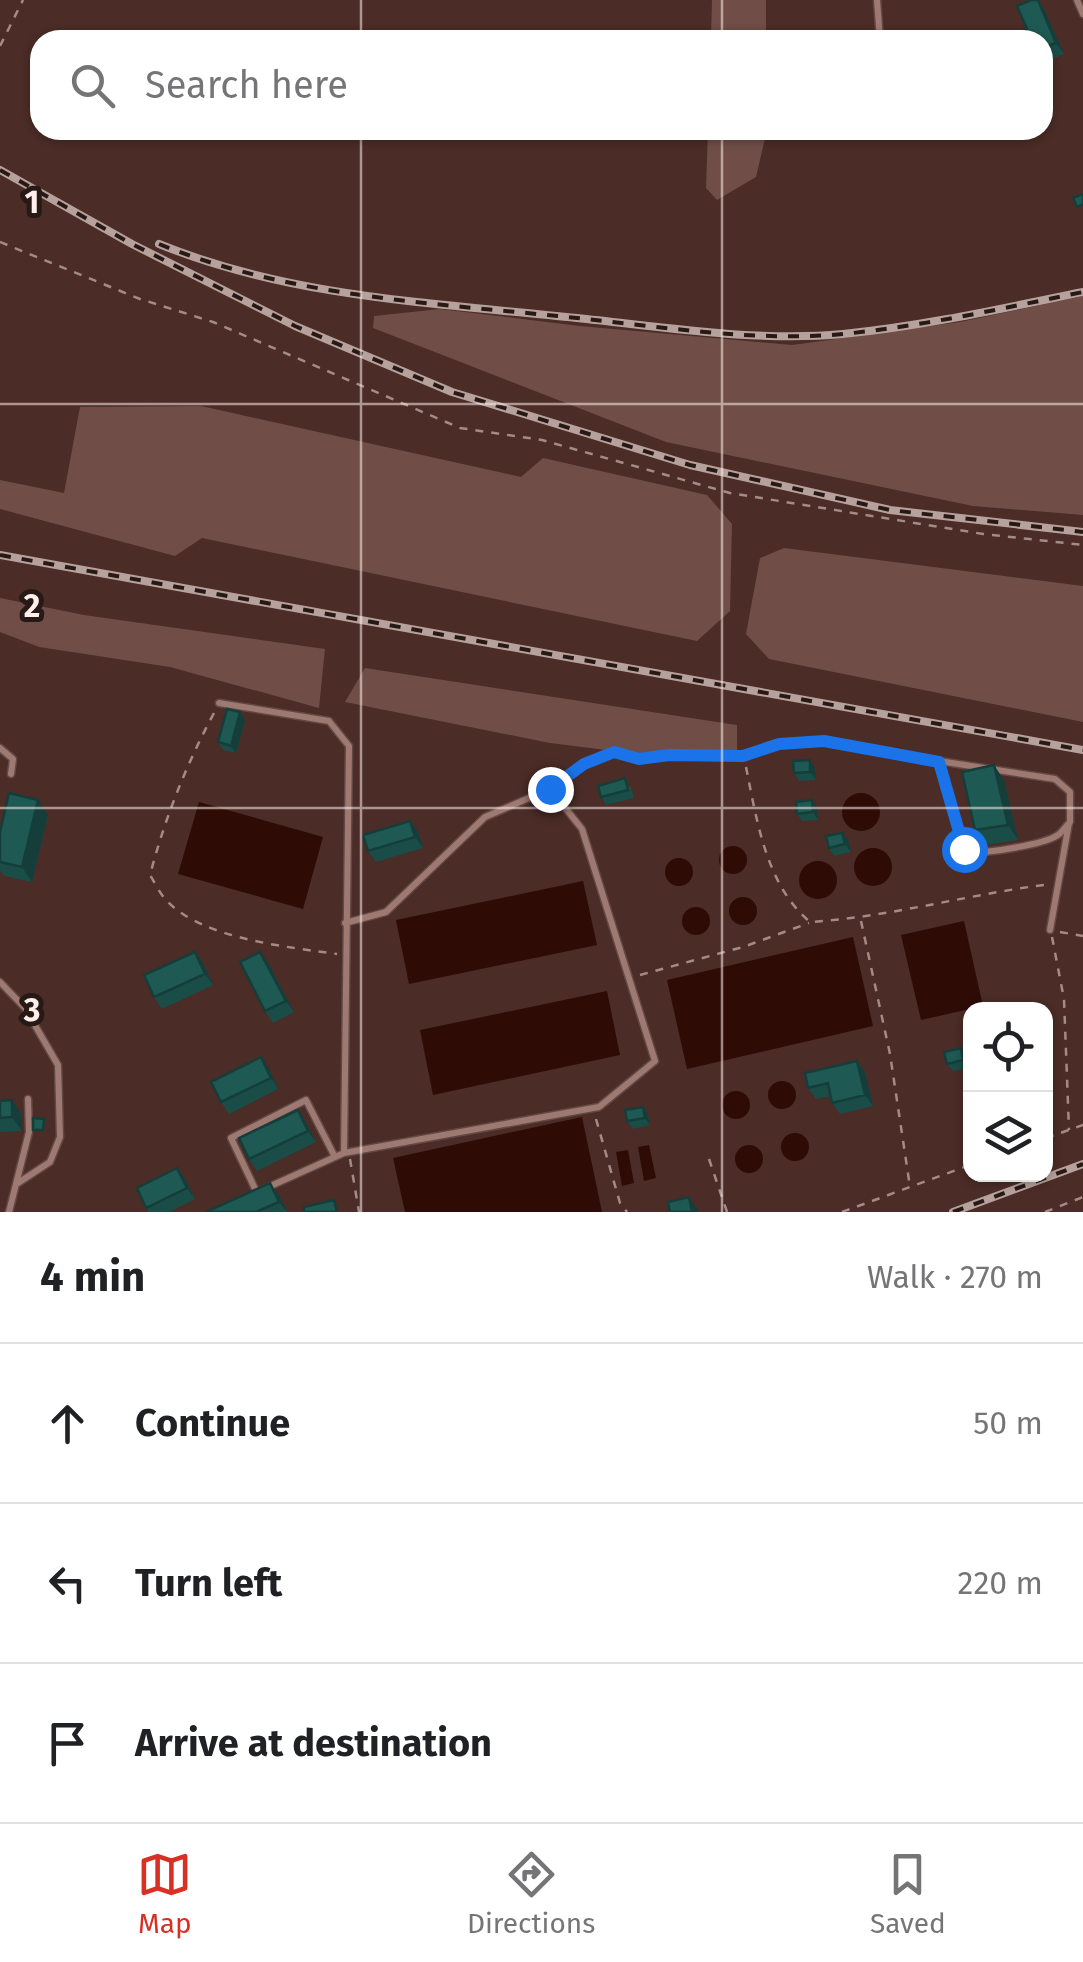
<!DOCTYPE html>
<html lang="en">
<head>
<meta charset="utf-8">
<style>
  :root { --surface:#fff; --page:#f2f2f2; --text:#202124; --muted:#757577; --line:#e0e0e0; --accent:#d93025 }
  body { margin:0; font-family:"Fira Sans",sans-serif; background:var(--page); color:var(--text) }
  .controls { position:absolute; right:30px; bottom:30px; display:grid; overflow:hidden; border-radius:20px; box-shadow:0 2px 8px #0004 }
  .controls button { width:90px; height:90px; display:grid; place-items:center; padding:0; border:0; border-bottom:2px solid var(--line); background:var(--surface); color:var(--text); font:50px sans-serif }
  .stop { position:absolute; width:30px; height:30px; margin:-22px; border:8px solid #1a73e8; border-radius:50%; background:#fff }
  .stop.end { background:#1a73e8; border-color:#fff; box-shadow:0 2px 10px #0008 }
  .list { margin:0; padding:0; list-style:none }
  h2 { display:flex; justify-content:space-between; align-items:center; height:130px; margin:0; padding:0 40px; font-size:42px }
  h2 small { font-size:32px; font-weight:400; color:var(--muted) }
  .list li { display:grid; grid-template-columns:65px 1fr auto; gap:30px; align-items:center; box-sizing:border-box; height:160px; padding:0 40px; border-top:2px solid var(--line) }
  .list b { display:block; font-size:38px; white-space:nowrap }
  .list em { font-size:32px; font-style:normal; color:var(--muted) }
  .icon { flex:none; width:55px; height:55px; fill:none; stroke:currentColor; stroke-width:2; stroke-linecap:round; stroke-linejoin:round }
  .map { position:relative; flex:none; width:1083px; height:1212px; overflow:hidden }
  .search { position:absolute; background:var(--surface); box-shadow:0 2px 8px #0004; left:30px; right:30px; top:30px; height:110px; display:flex; align-items:center; gap:25px; box-sizing:border-box; padding:0 35px; border-radius:30px; color:var(--muted); font-size:38px }
  .sheet { height:610px; background:var(--surface) }
  nav { display:flex; justify-content:space-around; align-items:center; box-sizing:border-box; height:140px; border-top:2px solid var(--line); background:var(--surface); font-size:28px; color:var(--muted) }
  nav a { display:grid; justify-items:center; gap:5px }
  nav .on { color:var(--accent) }
  .map>svg:first-child { display:block }
</style>
</head>
<body>
<div class="map">
<svg width="1083" height="1212" viewBox="0 0 1083 1212">
  <rect width="100%" height="100%" fill="#4b2c26"/>
  <path fill="#704e47" d="M712,0H766V40H711Z
    M708,130H767L756,177L717,200L706,188Z
    M1083,296V515L973,506L666,442L373,328L374,316L440,309L580,326L792,345L960,322Z
    M201,406L521,477L543,458L707,495L732,524L730,611L697,641L202,538L175,556L0,509V480L64,493L80,407Z
    M784,548L1083,586V722L769,659L746,634L760,558Z
    M0,598L84,615L325,649L319,708L170,667L39,647L0,632Z
    M365,668L737,725V751L638,754L550,743L345,702Z"/>
  <path fill="#2f0b06" d="M842 812a19 19 0 1 1 38 0a19 19 0 1 1-38 0Z
    M199,802L323,837L303,909L178,874Z
    M719 860a14 14 0 1 1 28 0a14 14 0 1 1-28 0Z
    M854 867a19 19 0 1 1 38 0a19 19 0 1 1-38 0Z
    M665 872a14 14 0 1 1 28 0a14 14 0 1 1-28 0Z
    M799 880a19 19 0 1 1 38 0a19 19 0 1 1-38 0Z
    M583,881L597,945L409,984L396,920Z
    M729 911a14 14 0 1 1 28 0a14 14 0 1 1-28 0Z
    M682 921a14 14 0 1 1 28 0a14 14 0 1 1-28 0Z
    M964,921L983,1006L921,1020L901,935Z
    M853,937L873,1026L687,1069L667,980Z
    M607,991L620,1055L433,1095L420,1030Z
    M768 1095a14 14 0 1 1 28 0a14 14 0 1 1-28 0Z
    M722 1105a14 14 0 1 1 28 0a14 14 0 1 1-28 0Z
    M582,1117L602,1212H405L393,1158Z
    M781 1147a14 14 0 1 1 28 0a14 14 0 1 1-28 0Z
    M735 1159a14 14 0 1 1 28 0a14 14 0 1 1-28 0Z
    M649,1145L656,1178L644,1181L638,1147Z
    M628,1150L634,1183L622,1186L616,1152Z"/>
  <g fill="none" stroke-linecap="round" stroke-linejoin="round">
    <defs>
      <path id="lane" d="M877,0L880,40
        M1077,0L1083,14
        M219,703L329,721L349,746L344,1153
        M0,748L13,759L11,774
        M550,789L584,764L615,752L639,759L669,755L743,756L779,744L824,741L939,761L966,852C984,854 1043,845 1058,835C1063,831 1066,826 1070,822V792L1055,779L939,761
        M1050,930L1069,823
        M0,982L25,1008L58,1065L60,1137L50,1162L18,1183
        M264,1189L344,1153L599,1107L655,1061L582,829L550,789L485,817L386,912L345,923
        M257,1193L231,1138L306,1100L335,1157
        M9,1212L29,1132L28,1099"/>
    </defs>
    <use href="#lane" stroke="#624844" stroke-width="9"/>
    <path stroke="#a38b86" stroke-width="2.5" stroke-dasharray="8 8" stroke-linecap="butt" d="M0,46L23,0
      M0,242L140,299L213,322L460,428L542,440L730,493L983,534L1083,545
      M214,713C186,765 165,818 150,875C155,883 160,894 167,901C203,939 288,947 337,954
      M746,767C757,821 766,885 810,922C890,917 969,894 1051,884
      M861,921L890,1054L910,1187
      M1060,932L1083,936
      M1052,937L1064,999L1069,1130
      M640,975L743,947L809,923
      M596,1119L620,1203L627,1212
      M1046,1138L1083,1125
      M350,1159L359,1212
      M709,1159L727,1212
      M842,1212L970,1165
      M1045,1212L1083,1197"/>
    <use href="#lane" stroke="#9e7972" stroke-width="6"/>
    <defs>
      <path id="rail" d="M0,170L132,244L295,326L452,392L690,465L890,510L1083,532
        M159,244C292,298 436,303 577,318C664,327 755,342 843,334C924,326 1004,308 1083,292
        M0,555L1083,750
        M953,1212L1083,1164"/>
    </defs>
    <use href="#rail" stroke="#b7a19c" stroke-width="8"/>
    <use href="#rail" stroke="#271916" stroke-width="4" stroke-dasharray="11" stroke-linecap="butt"/>
  </g>
  <path fill="#1a4d47" d="M1038,0L1044,9L1064,54L1043,63V40L1027,29Z
    M240,712L245,720L236,753L223,750L218,742Z
    M815,768L816,780L799,781L794,773Z
    M1004,780L1018,840L986,845L975,830Z
    M631,786L634,798L606,805L601,797Z
    M817,808L818,820L802,821L797,814Z
    M48,815L32,882L4,876L0,871V832Z
    M410,821L418,832L423,848L376,862L368,851Z
    M848,840L851,852L834,856L829,848Z
    M203,963L213,985L162,1009L154,997Z
    M268,963L294,1012L273,1023L265,1011Z
    M966,1056L969,1068L953,1071L947,1064Z
    M857,1061L865,1072L873,1106L840,1114L832,1103L830,1096L816,1099L808,1088Z
    M269,1069L278,1089L229,1114L221,1102Z
    M12,1100L22,1115V1131L0,1132V1101Z
    M643,1107L648,1115L650,1125L633,1129L627,1121Z
    M298,1110L305,1121L316,1142L257,1171L249,1159Z
    M185,1179L195,1199L169,1212H149L146,1208Z
    M280,1197L287,1212H206Z"/>
  <path fill="#153e3a" d="M1038,0L1044,9L1064,54L1056,43Z
    M240,712L245,720L236,753L231,746Z
    M810,760L815,768L816,780L810,772Z
    M994,765L1004,780L1018,840L1008,825Z
    M38,800L48,815L32,882L22,867Z
    M812,800L817,808L818,820L813,812Z
    M410,821L418,832L423,848L415,837Z
    M842,833L848,840L851,852L845,844Z
    M195,952L203,963L213,985L205,974Z
    M260,952L268,963L294,1012L286,1001Z
    M961,1048L966,1056L969,1068L963,1060Z
    M261,1057L269,1069L278,1089L271,1078Z
    M857,1061L865,1072L873,1106L865,1095Z
    M12,1100L22,1115V1131L12,1117Z
    M643,1107L648,1115L650,1125L645,1118Z
    M298,1110L305,1121L316,1142L308,1131Z
    M177,1168L185,1179L195,1199L187,1188Z
    M270,1183L280,1197L287,1212L279,1202Z
    M689,1197L697,1209L698,1212H692Z"/>
  <path fill="#1e5953" stroke="#153e3a" stroke-width="2.5" d="M1031,0H1038L1056,43L1043,48V40H1025L1021,32L1027,29L1017,6Z
    M1083,194V204L1077,207L1073,198Z
    M227,709L240,712L231,746L218,742Z
    M810,760V772L794,773L793,761Z
    M994,765L1008,825L975,830L962,772Z
    M625,778L628,790L601,797L598,786Z
    M9,793L38,800L22,867L0,862V832Z
    M812,800L813,812L797,814L796,802Z
    M410,821L415,837L368,851L363,835Z
    M842,833L845,844L829,848L826,836Z
    M195,952L205,974L154,997L144,975Z
    M260,952L286,1001L265,1011L240,962Z
    M961,1048L963,1060L947,1064L944,1052Z
    M261,1057L271,1078L221,1102L211,1082Z
    M857,1061L865,1095L832,1103L828,1083L808,1088L805,1073Z
    M12,1100V1117L0,1118V1101Z
    M643,1107L645,1118L627,1121L625,1110Z
    M298,1110L308,1131L249,1159L239,1138Z
    M33,1118L44,1119L43,1130H33Z
    M177,1168L187,1188L146,1208L137,1188Z
    M270,1183L279,1202L256,1212H206Z
    M689,1197L692,1212H670L668,1202Z
    M334,1200L337,1212H304V1207Z"/>
  <g fill="none" stroke-linecap="round" stroke-linejoin="round">
    <path stroke="#1a73e8" stroke-width="12" d="M550,789L584,764L614,752L639,759L669,755L743,756L779,744L824,741L939,762L964,849"/>
  </g>
  <path fill="none" stroke="#ffeeea" stroke-width="2.5" stroke-opacity="0.55" d="M361,0V40M722,0V40M361,130V1212M722,130V1212M0,404H1083M0,808H1083"/>
  <g font-size="32" text-anchor="middle" font-weight="bold" fill="#ffeeea" stroke="#271916" stroke-width="10" stroke-linejoin="round" paint-order="stroke">
    <text x="32" y="213">1</text>
    <text x="32" y="617">2</text>
    <text x="32" y="1021">3</text>
  </g>
</svg>
<div class="controls">
<button><svg class="icon" aria-label="locate" viewBox="0 0 24 24"><circle cx="12" cy="12" r="6"/><path d="M12 2v4M12 18v4M2 12h4M18 12h4"/></svg></button>
<button><svg class="icon" aria-label="layers" viewBox="0 0 24 24"><path d="M12 4l9 5-9 5-9-5zM3 14l9 5 9-5"/></svg></button>
</div>
<div class="stop" style="left:964px;top:849px"></div>
<div class="stop end" style="left:550px;top:789px"></div>
<div class="search"><svg class="icon" aria-label="search" viewBox="0 0 24 24"><circle cx="10" cy="10" r="6"/><path d="M15 15l6 6"/></svg>Search here</div>
</div>
<section class="sheet">
<h2>4 min<small>Walk · 270 m</small></h2>
<ul class="list">
<li><svg class="icon" aria-label="ahead" viewBox="0 0 24 24"><path d="M12 20V5M6 11l6-6 6 6"/></svg><div><b>Continue</b></div><em>50 m</em></li>
<li><svg class="icon" aria-label="left" viewBox="0 0 24 24"><path d="M17 20v-9H6M10 6l-5 5 5 5"/></svg><div><b>Turn left</b></div><em>220 m</em></li>
<li><svg class="icon" aria-label="arrive" viewBox="0 0 24 24"><path d="M6 21V4h12l-3 4 3 4H6"/></svg><div><b>Arrive at destination</b></div></li>
</ul>
</section>
<nav>
<a class="on"><svg class="icon" aria-label="map" viewBox="0 0 24 24"><path d="M3 6l6-2 6 2 6-2v14l-6 2-6-2-6 2zM9 4v14M15 6v14"/></svg>Map</a>
<a><svg class="icon" aria-label="directions" viewBox="0 0 24 24"><path d="M12 3l9 9-9 9-9-9zM9 14v-3h6M13 9l2 2-2 2"/></svg>Directions</a>
<a><svg class="icon" aria-label="saved" viewBox="0 0 24 24"><path d="M7 4h10v16l-5-4-5 4z"/></svg>Saved</a>
</nav>
</body>
</html>
